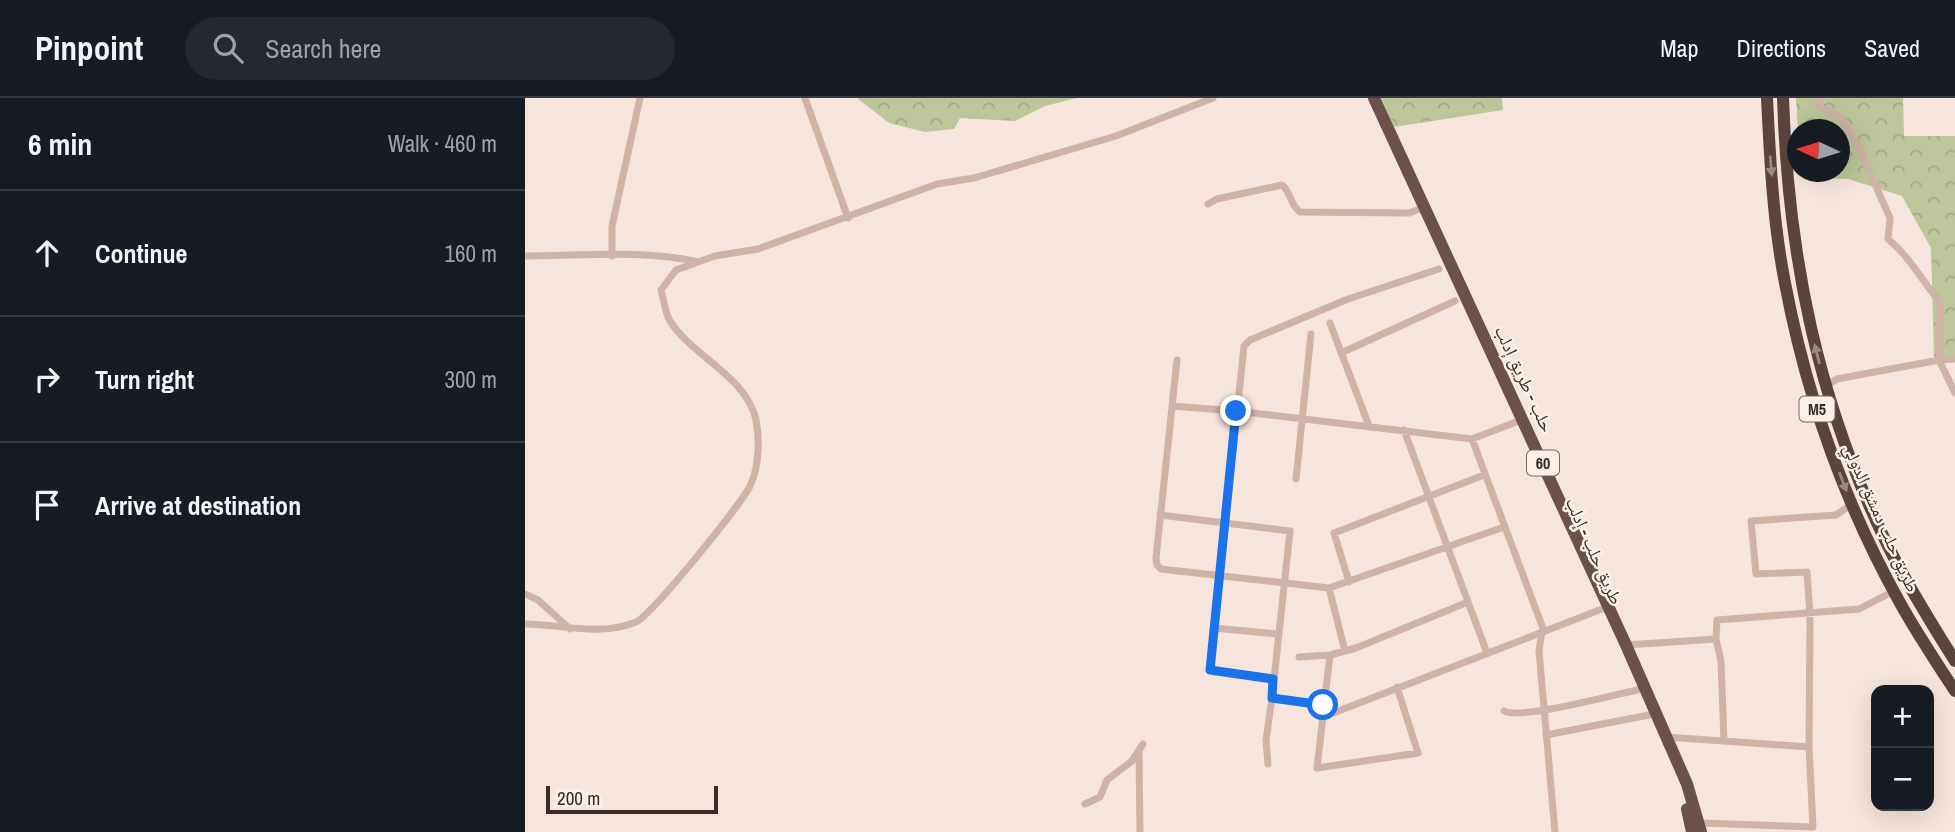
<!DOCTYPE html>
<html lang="en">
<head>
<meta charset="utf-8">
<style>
  :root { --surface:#171b24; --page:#242831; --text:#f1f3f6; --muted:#9ea1a6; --line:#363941 }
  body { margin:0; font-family:"Archivo Narrow","Noto Naskh Arabic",sans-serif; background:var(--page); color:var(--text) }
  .controls { position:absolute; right:21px; bottom:21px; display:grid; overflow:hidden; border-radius:14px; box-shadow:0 7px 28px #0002 }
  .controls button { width:63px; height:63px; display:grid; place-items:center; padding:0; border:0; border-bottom:2px solid var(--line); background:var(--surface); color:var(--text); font:35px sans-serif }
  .compass { position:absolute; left:1262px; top:21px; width:63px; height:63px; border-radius:50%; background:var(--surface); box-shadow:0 7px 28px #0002; rotate:274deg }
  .scale { position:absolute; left:21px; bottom:18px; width:172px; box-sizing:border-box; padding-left:7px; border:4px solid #3a2b28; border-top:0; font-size:19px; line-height:24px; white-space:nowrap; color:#3a2b28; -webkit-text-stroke:5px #fbf0e9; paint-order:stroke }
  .stop { position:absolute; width:21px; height:21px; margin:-16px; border:5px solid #1a73e8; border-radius:50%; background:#fff }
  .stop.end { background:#1a73e8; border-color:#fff; box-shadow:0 2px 7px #0008 }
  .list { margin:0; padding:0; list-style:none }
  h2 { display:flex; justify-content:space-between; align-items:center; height:91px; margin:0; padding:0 28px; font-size:30px }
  h2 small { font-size:23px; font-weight:400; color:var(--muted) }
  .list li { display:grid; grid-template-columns:46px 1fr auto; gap:21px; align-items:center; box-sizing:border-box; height:126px; padding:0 28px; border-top:2px solid var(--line) }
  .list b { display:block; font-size:26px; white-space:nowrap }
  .list em { font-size:23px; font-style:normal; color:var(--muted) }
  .icon { flex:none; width:38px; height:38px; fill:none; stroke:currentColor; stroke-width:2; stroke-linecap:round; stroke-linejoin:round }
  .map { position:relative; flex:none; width:1430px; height:734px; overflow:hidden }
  header { display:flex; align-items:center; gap:42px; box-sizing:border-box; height:98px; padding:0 35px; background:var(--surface); border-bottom:2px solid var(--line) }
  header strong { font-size:33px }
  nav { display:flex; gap:38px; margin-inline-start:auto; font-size:24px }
  .search { width:490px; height:63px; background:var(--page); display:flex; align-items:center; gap:18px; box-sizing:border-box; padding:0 24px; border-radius:38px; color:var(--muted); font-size:26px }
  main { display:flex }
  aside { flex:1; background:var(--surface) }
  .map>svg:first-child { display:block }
</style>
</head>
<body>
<header>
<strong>Pinpoint</strong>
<div class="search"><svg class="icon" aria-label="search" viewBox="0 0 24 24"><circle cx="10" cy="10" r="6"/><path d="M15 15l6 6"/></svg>Search here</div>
<nav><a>Map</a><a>Directions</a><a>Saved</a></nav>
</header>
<main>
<aside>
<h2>6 min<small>Walk · 460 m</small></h2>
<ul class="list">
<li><svg class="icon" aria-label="ahead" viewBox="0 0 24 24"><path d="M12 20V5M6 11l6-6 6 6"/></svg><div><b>Continue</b></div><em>160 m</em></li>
<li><svg class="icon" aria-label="right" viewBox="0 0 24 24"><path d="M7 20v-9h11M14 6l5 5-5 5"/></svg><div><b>Turn right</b></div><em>300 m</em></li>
<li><svg class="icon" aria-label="arrive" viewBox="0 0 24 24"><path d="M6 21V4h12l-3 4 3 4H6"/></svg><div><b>Arrive at destination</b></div></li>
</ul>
</aside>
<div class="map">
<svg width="1430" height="734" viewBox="0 0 1430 734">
  <defs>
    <pattern id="forest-crowns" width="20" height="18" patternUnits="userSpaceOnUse" patternTransform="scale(1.75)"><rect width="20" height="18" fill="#bdc59a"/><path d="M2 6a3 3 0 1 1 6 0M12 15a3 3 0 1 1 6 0" fill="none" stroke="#a3a985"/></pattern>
  </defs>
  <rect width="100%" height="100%" fill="#f5e5dc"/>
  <path fill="url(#forest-crowns)" d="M332,0H552L520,8L490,23L435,20L429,31L400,34L364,25Z
    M856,0H977L978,12L869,29Z
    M1271,0H1378L1379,38H1430V259L1409,260L1406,150L1377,98L1323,81L1275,79L1274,74H1314V32L1273,31Z"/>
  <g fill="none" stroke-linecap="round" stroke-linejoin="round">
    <path stroke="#ceb3a6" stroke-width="7" d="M280,0L323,120
      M1295,0L1294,8L1317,20L1333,48L1365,120L1363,141C1385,159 1397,183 1415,204L1414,262L1430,261
      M683,106L692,101L757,87C766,94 765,107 775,114L884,115L900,109
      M0,158C54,158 121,151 173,164
      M87,158V128L115,0
      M805,225L844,328
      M816,255L930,203
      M652,262L631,460L632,467L636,471L804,490L979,429
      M1301,288L1312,281L1414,262L1430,295
      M647,308L711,313L947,341L991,324
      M879,332L962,555
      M947,341L1019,533
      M771,381L786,236
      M635,417L765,433L747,600L798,607
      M824,484L809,435L959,377
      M804,490L820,553
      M0,496L13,502L45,531
      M0,526C37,526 74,539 111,524C125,519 220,402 226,386C234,367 235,342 231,322C221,278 168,259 145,223C140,215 139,202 136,192L151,172L190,158L233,151L412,86L449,80L591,38L688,0
      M689,530L752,536
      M1017,533L1014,553L1030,734
      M1191,541L1196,563L1199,643
      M1101,547L1191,541L1192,522L1334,511L1369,493
      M805,557L792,670L893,655L872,589
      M774,559L805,557L831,550L943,504
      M748,581L685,572L719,248L725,242L823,201L914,171
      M979,613C996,622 1088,597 1112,592
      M798,619L1077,511
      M1021,637L1124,617
      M1141,639L1284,649
      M614,655L615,734
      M743,666L741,642L747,600
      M560,706L575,699L582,682L607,663L618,646
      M1175,725L1288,729L1284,649L1285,516L1282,474L1231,476L1226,423L1311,417L1327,406"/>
    <path stroke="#6c514a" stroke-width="12" d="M849,0L1101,547L1162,686L1176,734
      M1162,711L1167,734"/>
    <path stroke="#5b433e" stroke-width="12" d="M1242,0C1245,61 1248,125 1260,185C1281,296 1319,404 1374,503C1391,534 1411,564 1430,593
      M1258,0C1263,159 1293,305 1363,448C1383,488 1406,525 1430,563"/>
  </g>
  <defs><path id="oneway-solid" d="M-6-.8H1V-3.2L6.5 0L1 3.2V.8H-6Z" transform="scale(1.75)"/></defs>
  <g fill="#9b8882">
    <use href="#oneway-solid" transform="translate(1246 68) rotate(85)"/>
    <use href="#oneway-solid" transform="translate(1292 256) rotate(-104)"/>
    <use href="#oneway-solid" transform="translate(1318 384) rotate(69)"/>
  </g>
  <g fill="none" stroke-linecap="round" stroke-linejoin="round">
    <path stroke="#1a73e8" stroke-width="9" d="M711,313L685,572L748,581L747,600L798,607"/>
  </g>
  <g text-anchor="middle" stroke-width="5" stroke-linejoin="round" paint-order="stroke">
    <g fill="#fbf0e9" stroke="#746662" stroke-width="2">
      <rect x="1274.5" y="298.5" width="35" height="25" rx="5"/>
      <rect x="1002" y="352.5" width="32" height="25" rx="5"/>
    </g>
    <g font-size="16" font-weight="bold" fill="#3a2b28">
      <text x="1292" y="317">M5</text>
      <text x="1018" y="371">60</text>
    </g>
    <g font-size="18" fill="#3a2b28" stroke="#fbf0e9">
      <text transform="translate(999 281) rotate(65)" y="6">حلب - طريق إدلب</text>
      <text transform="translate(1356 420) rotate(66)" y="6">طريق حلب دمشق الدولي</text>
      <text transform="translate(1069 453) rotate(66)" y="6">طريق حلب - إدلب</text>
    </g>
  </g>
</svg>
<div class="controls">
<button>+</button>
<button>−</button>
</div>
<svg class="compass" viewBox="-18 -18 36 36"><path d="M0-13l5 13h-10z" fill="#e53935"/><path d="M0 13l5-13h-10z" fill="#9ea1a6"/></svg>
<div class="scale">200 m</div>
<div class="stop" style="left:798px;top:607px"></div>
<div class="stop end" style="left:711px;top:313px"></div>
</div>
</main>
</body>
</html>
